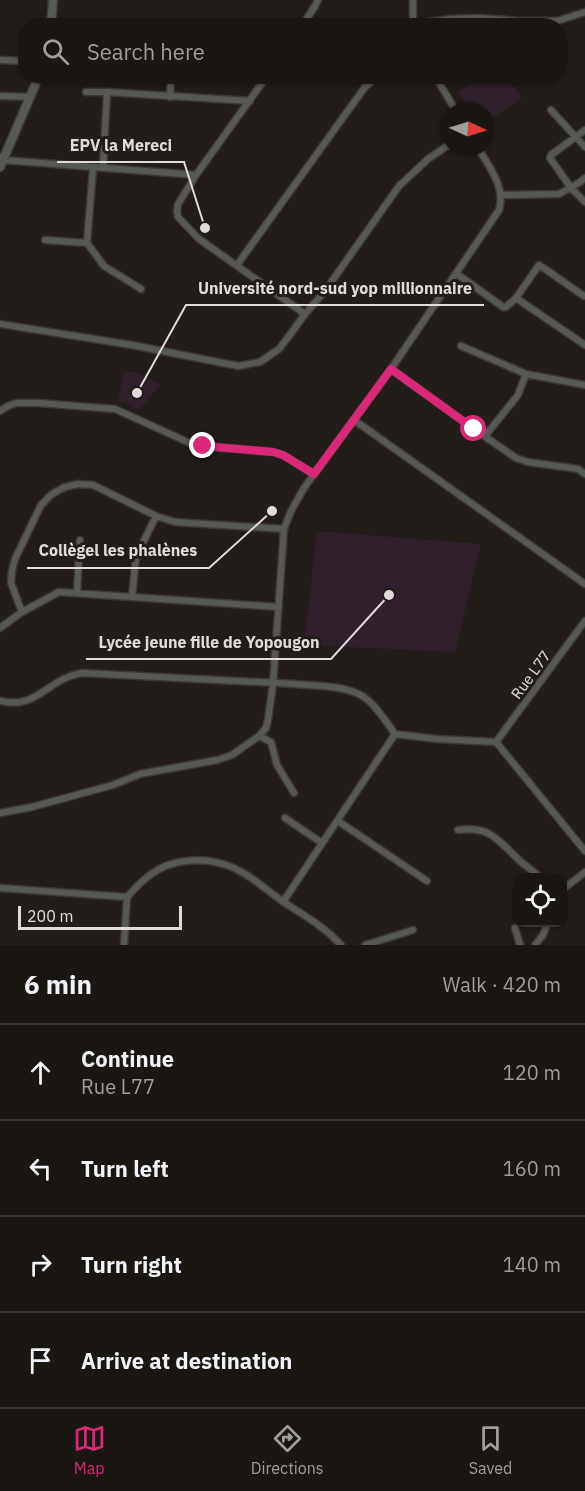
<!DOCTYPE html>
<html lang="en">
<head>
<meta charset="utf-8">
<style>
  :root { --surface:#1a1612; --page:#272320; --text:#f1f3f6; --muted:#9f9f9f; --line:#383532; --accent:#db2777 }
  body { margin:0; font-family:"IBM Plex Sans",sans-serif; background:var(--page); color:var(--text) }
  .controls { position:absolute; right:18px; bottom:18px; display:grid; overflow:hidden; border-radius:12px; box-shadow:0 2px 4px #0004 }
  .controls button { width:54px; height:54px; display:grid; place-items:center; padding:0; border:0; border-bottom:2px solid var(--line); background:var(--surface); color:var(--text); font:30px sans-serif }
  .compass { position:absolute; left:441px; top:102px; width:54px; height:54px; border-radius:50%; background:var(--surface); box-shadow:0 2px 4px #0004; rotate:94deg }
  .scale { position:absolute; left:18px; bottom:15px; width:164px; box-sizing:border-box; padding-left:6px; border:3px solid #e0dcd9; border-top:0; font-size:16px; line-height:21px; white-space:nowrap; color:#e0dcd9; -webkit-text-stroke:4px #221d18; paint-order:stroke }
  .stop { position:absolute; width:18px; height:18px; margin:-14px; border:4px solid #db2777; border-radius:50%; background:#fff }
  .stop.end { background:#db2777; border-color:#fff; box-shadow:0 2px 6px #0008 }
  .list { margin:0; padding:0; list-style:none }
  h2 { display:flex; justify-content:space-between; align-items:center; height:78px; margin:0; padding:0 24px; font-size:26px }
  h2 small { font-size:20px; font-weight:400; color:var(--muted) }
  .list li { display:grid; grid-template-columns:39px 1fr auto; gap:18px; align-items:center; box-sizing:border-box; height:96px; padding:0 24px; border-top:2px solid var(--line) }
  .list b { display:block; font-size:22px; white-space:nowrap }
  .list p { margin:0; font-size:20px; white-space:nowrap; color:var(--muted) }
  .list em { font-size:20px; font-style:normal; color:var(--muted) }
  .icon { flex:none; width:33px; height:33px; fill:none; stroke:currentColor; stroke-width:2; stroke-linecap:round; stroke-linejoin:round }
  .map { position:relative; flex:none; width:585px; height:945px; overflow:hidden }
  .search { position:absolute; background:var(--surface); box-shadow:0 2px 4px #0004; left:18px; right:18px; top:18px; height:66px; display:flex; align-items:center; gap:15px; box-sizing:border-box; padding:0 21px; border-radius:24px; color:var(--muted); font-size:22px }
  .sheet { height:462px; background:var(--surface) }
  nav { display:flex; justify-content:space-around; align-items:center; box-sizing:border-box; height:84px; border-top:2px solid var(--line); background:var(--surface); font-size:16px; color:var(--muted) }
  nav a { display:grid; justify-items:center; gap:3px }
  nav .on { color:var(--accent) }
  .map>svg:first-child { display:block }
</style>
</head>
<body>
<div class="map">
<svg width="585" height="945" viewBox="0 0 585 945">
  <rect width="100%" height="100%" fill="#221d18"/>
  <path fill="#2f202b" d="M481,77H507L522,98L486,122V111H471L458,92Z
    M124,371L132,372L133,371L161,384L139,410L127,403L118,401Z
    M317,531L481,544L455,652L304,645Z"/>
  <g fill="none" stroke-linecap="round" stroke-linejoin="round">
    <defs>
      <path id="minor" d="M413,0V26
        M413,24L451,19L478,18L519,21H557L585,12
        M302,26L315,6L318,0
        M0,60L26,61
        M267,76L196,175L178,204L177,211L178,217L199,239L305,314
        M435,76L456,111
        M86,92H107L250,101
        M0,96L30,97
        M170,97L171,76
        M551,110L585,147
        M585,130L551,155L550,158L571,188L585,202
        M0,157L3,160L196,175
        M93,168L87,243L104,266L141,289
        M103,168L107,92
        M501,195L559,194L577,184L585,178
        M45,240L87,243
        M237,265L365,87L378,76
        M457,274L503,307H506L516,298L585,345
        M516,298L539,265L548,271L584,296
        M0,324L132,345L238,366L260,362L279,349L289,336L305,314L325,291L399,186L428,159L450,144
        M461,346L526,374L518,395L485,436
        M391,369L474,429L516,458L528,462L578,469L585,474
        M526,374L585,385
        M0,411L8,406L16,403H39L115,409L190,443L203,446L273,452L283,455L314,474
        M354,420L585,584
        M77,592L80,540
        M132,597L136,557L156,516
        M22,612L11,583L12,571L15,559L41,505L52,494L65,487L78,484L93,485L156,516L175,522L284,529
        M0,628L22,612L59,592L279,607
        M0,701C38,710 48,678 82,673L296,684C317,686 353,685 369,701C379,710 387,723 395,734L437,739L496,742L585,851
        M259,736L271,742L277,765L294,793
        M496,742L585,621
        M0,813L32,807L113,785L140,774L217,760L232,755L259,736L266,728L268,720L273,684L284,529L291,511L304,488L391,369L499,210C506,186 489,168 478,147
        M285,818L322,843
        M338,821L427,881
        M458,830C490,826 497,839 518,859C525,866 533,870 540,878
        M0,888L127,897
        M562,890L585,872
        M283,902L395,734
        M515,928L520,945
        M124,945L127,897C134,890 141,881 150,875C172,858 203,857 229,866C248,873 265,889 282,901C303,915 324,926 341,945
        M365,945L413,930
        M535,945L543,935L548,922"/>
      <path id="tertiary" d="M51,26L53,0
        M0,167L39,76"/>
    </defs>
    <use href="#minor" stroke="#3d3833" stroke-width="9"/>
    <use href="#tertiary" stroke="#3d3833" stroke-width="11"/>
    <use href="#minor" stroke="#575956" stroke-width="6"/>
    <use href="#tertiary" stroke="#575956" stroke-width="8"/>
  </g>
  <g fill="none" stroke-linecap="round" stroke-linejoin="round">
    <path stroke="#db2777" stroke-width="8" d="M203,446L273,452L283,455L314,474L391,369L474,429"/>
  </g>
  <g text-anchor="middle" stroke-width="6" stroke-linejoin="round" paint-order="stroke">
    <g font-size="15" fill="#e0dcd9" stroke="#221d18">
      <text transform="translate(531 675) rotate(-54)" y="5">Rue L77</text>
    </g>
  </g>
  <path fill="none" stroke="#e0dcd9" stroke-width="2" d="M205 228L184 162H57M137 393L186 305H484M272 511L209 568H27M389 595L331 659H86"/>
  <g fill="#e0dcd9" stroke="#221d18" stroke-width="2">
    <circle cx="205" cy="228" r="6"/>
    <circle cx="137" cy="393" r="6"/>
    <circle cx="272" cy="511" r="6"/>
    <circle cx="389" cy="595" r="6"/>
  </g>
  <g font-size="16" text-anchor="middle" font-weight="bold" fill="#e0dcd9" stroke="#221d18" stroke-width="6" stroke-linejoin="round" paint-order="stroke">
    <text x="121" y="151">EPV la Mereci</text>
    <text x="335" y="294">Université nord-sud yop millionnaire</text>
    <text x="118" y="556">Collègel les phalènes</text>
    <text x="209" y="648">Lycée jeune fille de Yopougon</text>
  </g>
</svg>
<div class="controls">
<button><svg class="icon" aria-label="locate" viewBox="0 0 24 24"><circle cx="12" cy="12" r="6"/><path d="M12 2v4M12 18v4M2 12h4M18 12h4"/></svg></button>
</div>
<svg class="compass" viewBox="-18 -18 36 36"><path d="M0-13l5 13h-10z" fill="#e53935"/><path d="M0 13l5-13h-10z" fill="#9f9f9f"/></svg>
<div class="scale">200 m</div>
<div class="stop" style="left:474px;top:429px"></div>
<div class="stop end" style="left:203px;top:446px"></div>
<div class="search"><svg class="icon" aria-label="search" viewBox="0 0 24 24"><circle cx="10" cy="10" r="6"/><path d="M15 15l6 6"/></svg>Search here</div>
</div>
<section class="sheet">
<h2>6 min<small>Walk · 420 m</small></h2>
<ul class="list">
<li><svg class="icon" aria-label="ahead" viewBox="0 0 24 24"><path d="M12 20V5M6 11l6-6 6 6"/></svg><div><b>Continue</b><p>Rue L77</p></div><em>120 m</em></li>
<li><svg class="icon" aria-label="left" viewBox="0 0 24 24"><path d="M17 20v-9H6M10 6l-5 5 5 5"/></svg><div><b>Turn left</b></div><em>160 m</em></li>
<li><svg class="icon" aria-label="right" viewBox="0 0 24 24"><path d="M7 20v-9h11M14 6l5 5-5 5"/></svg><div><b>Turn right</b></div><em>140 m</em></li>
<li><svg class="icon" aria-label="arrive" viewBox="0 0 24 24"><path d="M6 21V4h12l-3 4 3 4H6"/></svg><div><b>Arrive at destination</b></div></li>
</ul>
</section>
<nav>
<a class="on"><svg class="icon" aria-label="map" viewBox="0 0 24 24"><path d="M3 6l6-2 6 2 6-2v14l-6 2-6-2-6 2zM9 4v14M15 6v14"/></svg>Map</a>
<a><svg class="icon" aria-label="directions" viewBox="0 0 24 24"><path d="M12 3l9 9-9 9-9-9zM9 14v-3h6M13 9l2 2-2 2"/></svg>Directions</a>
<a><svg class="icon" aria-label="saved" viewBox="0 0 24 24"><path d="M7 4h10v16l-5-4-5 4z"/></svg>Saved</a>
</nav>
</body>
</html>
